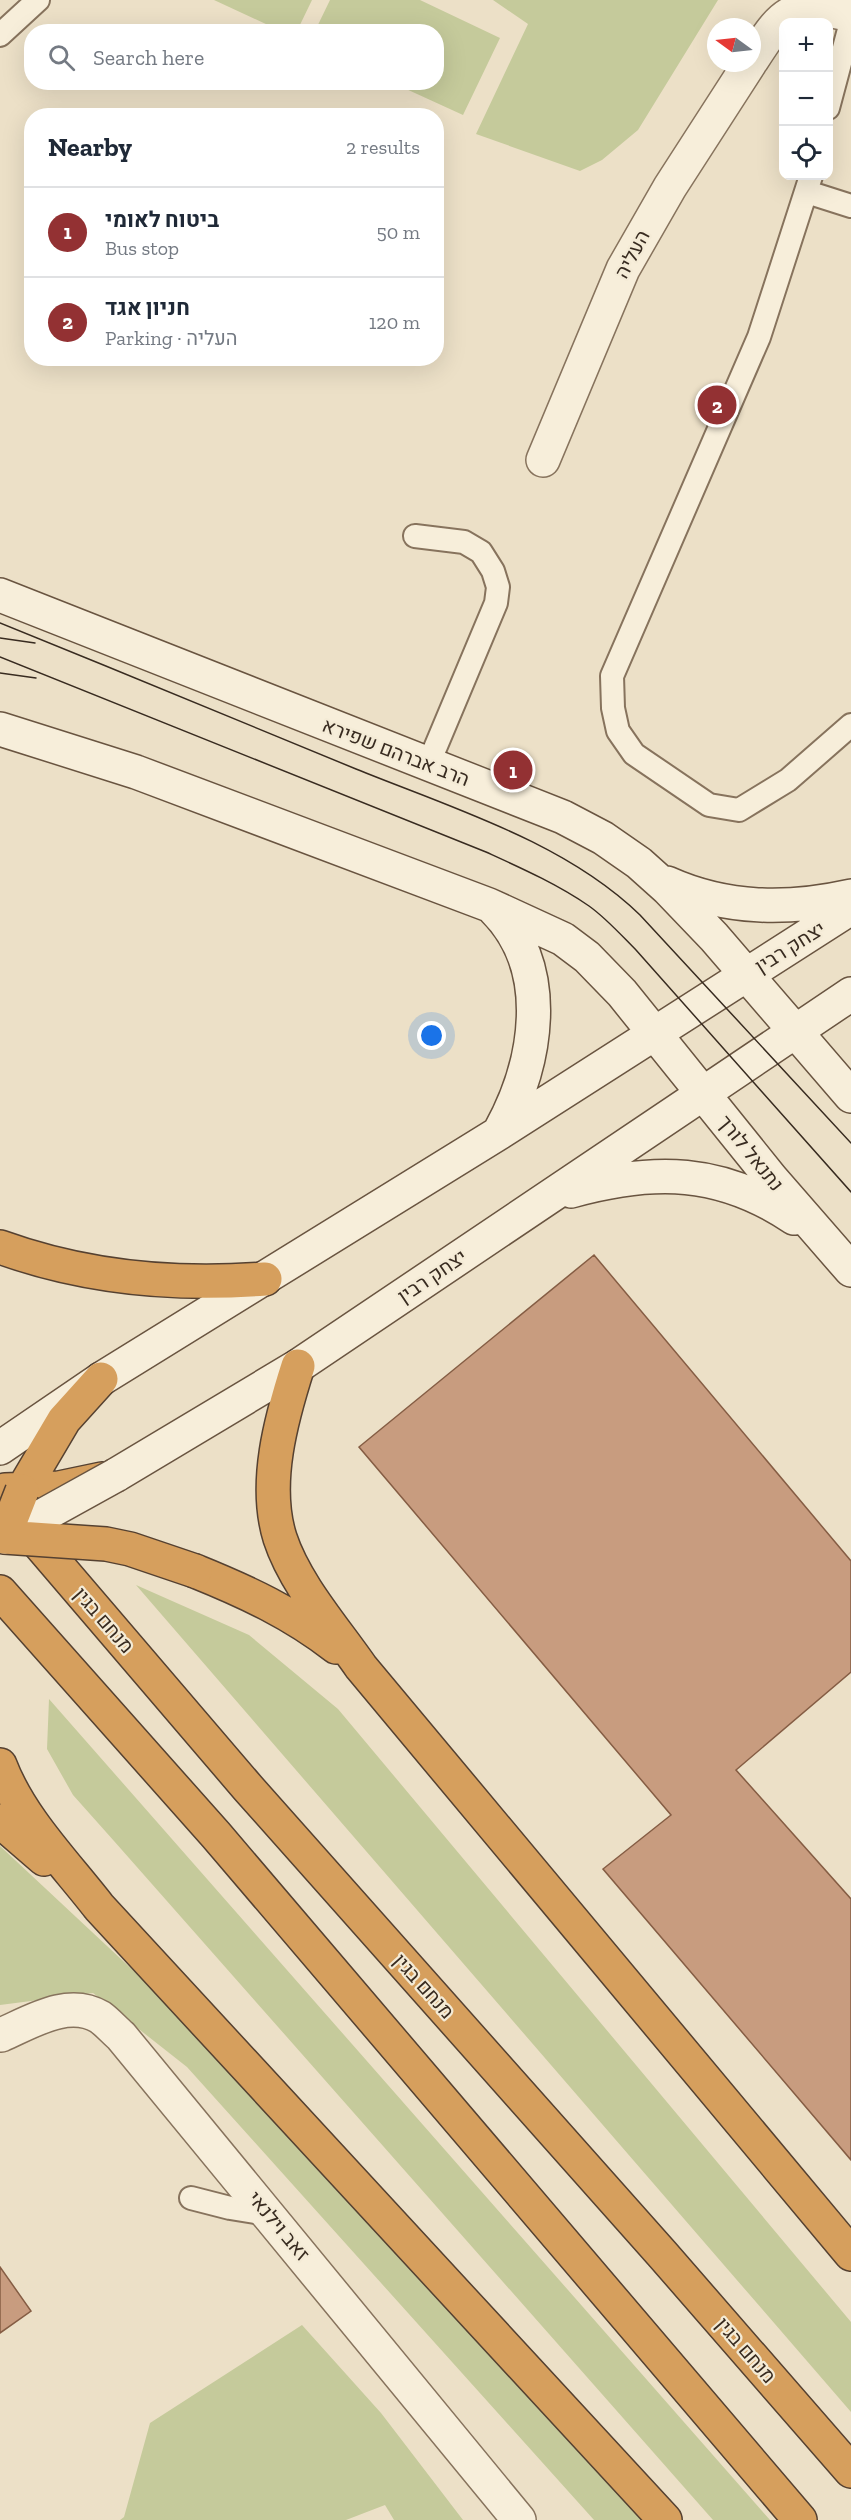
<!DOCTYPE html>
<html lang="en">
<head>
<meta charset="utf-8">
<style>
  :root { --surface:#fff; --page:#f2f2f3; --text:#1f2937; --muted:#747a83; --line:#e0e1e3; --accent:#933133 }
  body { margin:0; font-family:"Zilla Slab",Heebo,serif; background:var(--page); color:var(--text) }
  .controls { position:absolute; right:18px; top:18px; display:grid; overflow:hidden; border-radius:12px; box-shadow:0 6px 24px #0002 }
  .controls button { width:54px; height:54px; display:grid; place-items:center; padding:0; border:0; border-bottom:2px solid var(--line); background:var(--surface); color:var(--text); font:30px sans-serif }
  .compass { position:absolute; left:707px; top:18px; width:54px; height:54px; border-radius:50%; background:var(--surface); box-shadow:0 6px 24px #0002; rotate:285deg }
  .you { position:absolute; left:432px; top:1036px; width:21px; height:21px; margin:-15px; border:4px solid #fff; border-radius:50%; background:#1a73e8; box-shadow:0 0 0 9px #1a73e833 }
  .badge { display:grid; place-items:center; width:39px; height:39px; border-radius:50%; background:var(--accent); color:#fff; font-size:20px; font-weight:700 }
  .pin { position:absolute; translate:-50% -50%; border:3px solid #fff; box-shadow:0 2px 6px #0006 }
  .list { margin:0; padding:0; list-style:none }
  h2 { display:flex; justify-content:space-between; align-items:center; height:78px; margin:0; padding:0 24px; font-size:26px }
  h2 small { font-size:20px; font-weight:400; color:var(--muted) }
  .list li { display:grid; grid-template-columns:39px 1fr auto; gap:18px; align-items:center; box-sizing:border-box; height:90px; padding:0 24px; border-top:2px solid var(--line) }
  .list b { display:block; font-size:22px; white-space:nowrap }
  .list p { margin:0; font-size:20px; white-space:nowrap; color:var(--muted) }
  .list em { font-size:20px; font-style:normal; color:var(--muted) }
  .icon { flex:none; width:33px; height:33px; fill:none; stroke:currentColor; stroke-width:2; stroke-linecap:round; stroke-linejoin:round }
  .map { position:relative; flex:none; width:851px; height:2520px; overflow:hidden }
  .search { position:absolute; background:var(--surface); box-shadow:0 6px 24px #0002; left:24px; top:24px; width:420px; height:66px; display:flex; align-items:center; gap:15px; box-sizing:border-box; padding:0 21px; border-radius:24px; color:var(--muted); font-size:22px }
  .panel { position:absolute; background:var(--surface); box-shadow:0 6px 24px #0002; left:24px; top:108px; width:420px; height:258px; border-radius:24px }
  .map>svg:first-child { display:block }
</style>
</head>
<body>
<div class="map">
<svg width="851" height="2520" viewBox="0 0 851 2520">
  <rect width="100%" height="100%" fill="#ece0c7"/>
  <path fill="#c5ca9b" d="M214,0H312L297,31H281Z
    M330,0H420L500,38L463,115L393,83L436,82V32L315,31Z
    M493,0H718L638,130L602,160L580,171L476,134L528,24Z
    M136,1585L249,1635L338,1709L851,2322V2412Z
    M49,1699L770,2520H713L114,1841L73,1795L47,1749Z
    M0,1846L213,2045L647,2520H594L187,2067L93,1993L0,2005Z
    M302,2325L381,2413L463,2520H394L385,2505L346,2520H120L124,2517L150,2423Z"/>
  <path fill="#c89c7f" stroke="#855d44" stroke-width="1.5" d="M594,1255L851,1561V1672L736,1770L851,1899V2160L603,1869L671,1815L359,1447Z
    M0,2267L31,2311L0,2333Z"/>
  <g fill="none" stroke-linecap="round" stroke-linejoin="round">
    <defs>
      <path id="lane" d="M0,35L38,0
        M828,108L851,22
        M811,176L759,337L612,676L613,708L618,731L634,754L709,805L739,810L788,780L851,725
        M807,192L851,206
        M415,536L464,542L481,552L493,571L498,587L496,603L428,765
        M191,2198L230,2208L269,2214"/>
      <path id="street" d="M752,60C783,12 790,0 851,15
        M543,460L623,269L670,187L750,63
        M1,2035C31,2022 68,1998 100,2017C107,2022 114,2030 121,2036L519,2520"/>
      <path id="secondary" d="M0,595L563,817L603,838L639,863L668,889L714,937L851,1096
        M0,729L136,772L489,905L563,939L587,957L622,993L771,1178L851,1270
        M667,883C727,910 788,910 851,896
        M494,909C554,969 537,1064 500,1131
        M571,1191C654,1168 721,1169 794,1218
        M0,1448L101,1379L499,1133L851,908
        M116,1475L298,1366L851,994"/>
      <path id="highway" d="M0,1247C86,1278 175,1286 265,1279
        M298,1366C281,1419 263,1484 280,1538C295,1584 334,1628 361,1667L851,2254
        M5,1490L59,1488L102,1479
        M22,1491L64,1420L101,1379
        M0,1498L248,1788L663,2255L851,2471
        M195,1571C247,1592 292,1613 336,1647
        M0,1592L216,1835L800,2520
        M0,1765C20,1818 65,1863 99,1907L665,2520
        M0,1821L44,1859"/>
    </defs>
    <use href="#lane" stroke="#87735d" stroke-width="26"/>
    <use href="#street" stroke="#87735d" stroke-width="36"/>
    <use href="#secondary" stroke="#695440" stroke-width="36"/>
    <use href="#highway" stroke="#554131" stroke-width="36"/>
    <use href="#lane" stroke="#f7eeda" stroke-width="22"/>
    <use href="#street" stroke="#f7eeda" stroke-width="33"/>
    <use href="#secondary" stroke="#f7eeda" stroke-width="33"/>
    <use href="#highway" stroke="#d69f5d" stroke-width="33"/>
    <path stroke="#382b20" stroke-width="1.5" d="M0,623C119,671 238,720 356,769C452,808 565,842 640,915L851,1143
      M0,638L35,643
      M0,657L486,852C521,868 557,884 589,906C606,918 621,935 636,950L851,1192
      M0,673L36,678"/>
    <defs>
      <path id="secondary-bridge" d="M4,1537L116,1475"/>
      <path id="highway-bridge" d="M22,1491L4,1537L106,1544L130,1549L195,1571"/>
    </defs>
    <use href="#secondary-bridge" stroke="#695440" stroke-width="36" stroke-linecap="butt"/>
    <use href="#highway-bridge" stroke="#554131" stroke-width="36" stroke-linecap="butt"/>
    <use href="#secondary-bridge" stroke="#f7eeda" stroke-width="33"/>
    <use href="#highway-bridge" stroke="#d69f5d" stroke-width="33"/>
  </g>
  <g text-anchor="middle" stroke-width="4.5" stroke-linejoin="round" paint-order="stroke">
    <g font-size="20" fill="#382b20" stroke="#f4ebd6">
      <text transform="translate(632 254) rotate(-62)" y="7">העליה</text>
      <text transform="translate(396 752) rotate(21)" y="7">הרב אברהם שפירא</text>
      <text transform="translate(790 947) rotate(-32)" y="7">יצחק רבין</text>
      <text transform="translate(751 1153) rotate(51)" y="7">נתנאל לורך</text>
      <text transform="translate(432 1276) rotate(-34)" y="7">יצחק רבין</text>
      <text transform="translate(104 1620) rotate(49)" y="7">מנחם בגין</text>
      <text transform="translate(424 1986) rotate(48)" y="7">מנחם בגין</text>
      <text transform="translate(279 2226) rotate(50)" y="7">זאב וילנאי</text>
      <text transform="translate(746 2350) rotate(49)" y="7">מנחם בגין</text>
    </g>
  </g>
</svg>
<div class="controls">
<button>+</button>
<button>−</button>
<button><svg class="icon" aria-label="locate" viewBox="0 0 24 24"><circle cx="12" cy="12" r="6"/><path d="M12 2v4M12 18v4M2 12h4M18 12h4"/></svg></button>
</div>
<svg class="compass" viewBox="-18 -18 36 36"><path d="M0-13l5 13h-10z" fill="#e53935"/><path d="M0 13l5-13h-10z" fill="#747a83"/></svg>
<div class="you"></div>
<div class="pin badge" style="left:513px;top:770px">1</div>
<div class="pin badge" style="left:717px;top:405px">2</div>
<div class="search"><svg class="icon" aria-label="search" viewBox="0 0 24 24"><circle cx="10" cy="10" r="6"/><path d="M15 15l6 6"/></svg>Search here</div>
<section class="panel">
<h2>Nearby<small>2 results</small></h2>
<ul class="list">
<li><span class="badge">1</span><div><b>ביטוח לאומי</b><p>Bus stop</p></div><em>50 m</em></li>
<li><span class="badge">2</span><div><b>חניון אגד</b><p>Parking · העליה</p></div><em>120 m</em></li>
</ul>
</section>
</div>
</body>
</html>
